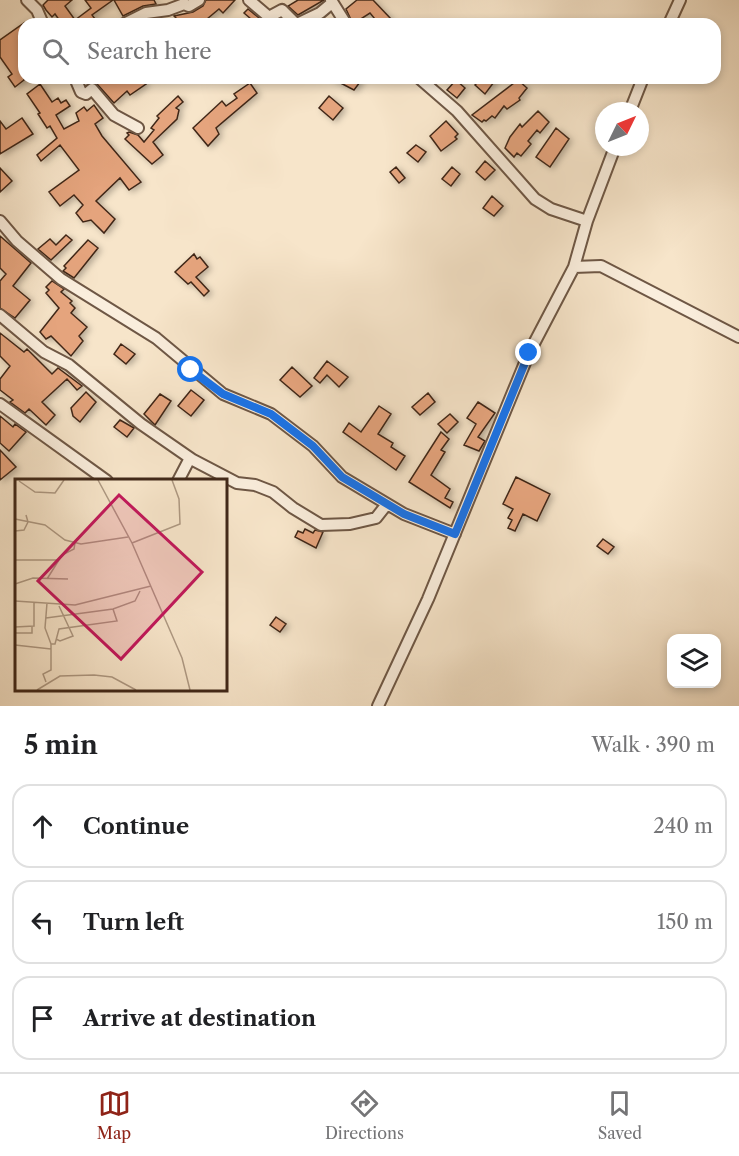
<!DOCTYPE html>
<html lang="en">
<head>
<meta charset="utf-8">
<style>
  :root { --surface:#fff; --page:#f2f2f2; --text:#202124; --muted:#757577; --line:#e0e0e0; --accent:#8f2418 }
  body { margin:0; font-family:"Libre Caslon Text",serif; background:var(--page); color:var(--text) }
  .controls { position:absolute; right:18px; bottom:18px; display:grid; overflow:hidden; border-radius:12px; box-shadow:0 3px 9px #0003 }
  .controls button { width:54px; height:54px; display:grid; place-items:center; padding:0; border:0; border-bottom:2px solid var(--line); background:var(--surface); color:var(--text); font:30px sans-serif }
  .compass { position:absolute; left:595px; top:102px; width:54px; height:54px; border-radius:50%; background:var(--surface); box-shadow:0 3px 9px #0003; rotate:47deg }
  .stop { position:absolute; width:18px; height:18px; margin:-14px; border:4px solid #1a73e8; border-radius:50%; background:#fff }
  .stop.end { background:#1a73e8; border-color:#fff; box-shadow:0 2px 6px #0008 }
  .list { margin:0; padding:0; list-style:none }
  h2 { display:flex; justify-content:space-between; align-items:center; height:78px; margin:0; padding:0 24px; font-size:26px }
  h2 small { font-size:20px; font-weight:400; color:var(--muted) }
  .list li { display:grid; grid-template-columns:39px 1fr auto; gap:18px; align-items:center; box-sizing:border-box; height:84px; margin:0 12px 12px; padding:0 12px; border:2px solid var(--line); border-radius:18px }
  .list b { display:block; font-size:22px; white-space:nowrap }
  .list em { font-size:20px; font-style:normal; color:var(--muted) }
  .icon { flex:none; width:33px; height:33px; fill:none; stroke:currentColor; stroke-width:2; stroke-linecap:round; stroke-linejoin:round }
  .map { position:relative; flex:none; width:739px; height:706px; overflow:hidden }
  .search { position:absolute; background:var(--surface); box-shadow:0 3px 9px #0003; left:18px; right:18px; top:18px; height:66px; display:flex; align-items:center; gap:15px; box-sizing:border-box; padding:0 21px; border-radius:18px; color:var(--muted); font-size:22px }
  .sheet { height:366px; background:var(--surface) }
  nav { display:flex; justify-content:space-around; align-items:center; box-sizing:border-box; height:84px; border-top:2px solid var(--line); background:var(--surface); font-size:16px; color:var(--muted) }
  nav a { display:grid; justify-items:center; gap:3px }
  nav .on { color:var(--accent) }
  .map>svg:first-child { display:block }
</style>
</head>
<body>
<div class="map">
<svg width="739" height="706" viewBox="0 0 739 706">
  <defs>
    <filter id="shadow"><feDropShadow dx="3" dy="2" stdDeviation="3" flood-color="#0004"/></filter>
  </defs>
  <rect width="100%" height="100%" fill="#f7e5ca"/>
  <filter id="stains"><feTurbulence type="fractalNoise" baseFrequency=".00333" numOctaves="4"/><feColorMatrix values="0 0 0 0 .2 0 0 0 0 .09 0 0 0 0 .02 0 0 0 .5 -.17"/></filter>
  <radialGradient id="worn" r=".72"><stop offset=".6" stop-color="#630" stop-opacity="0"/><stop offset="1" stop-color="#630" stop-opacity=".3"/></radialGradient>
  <path fill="#e5a47d" stroke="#412819" stroke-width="1.5" filter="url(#shadow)" d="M48,0H72L65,6L75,20L91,8L85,0H113L92,15L95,19L89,24H62L55,14L52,17L46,10L43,5Z
    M114,0H154L156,4L143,6L123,16Z
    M206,0H235L223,13L219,9L201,24H182L174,16L193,12L203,6Z
    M298,0H324L298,15L288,6Z
    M357,0H373L391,19L385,24H379L370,13L353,24L346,9Z
    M248,9L264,22L262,24H246L251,19L244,13Z
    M24,23V80L15,87L8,77L12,74L0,57V40Z
    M83,78H141L146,84L130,95L127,91L114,103L97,84L88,83Z
    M331,78H360V82L354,90Z
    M482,78H497L485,94L475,85Z
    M456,80L465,88L457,98L447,90Z
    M518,80L527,88L519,98L520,100L507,109L504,106L495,118L492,116L486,121L484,120L482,122L472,115Z
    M250,83L257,93L216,128L219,134L208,146L193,128L222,101L226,106L237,98L234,94Z
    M40,84L52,102L58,98L61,103L66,100L70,106L56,115L64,129L79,121L76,113L84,107L87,111L94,105L103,118L95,124L102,136L141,182L129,190L120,178L96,201L115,219L104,233L91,220L83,222L76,213L83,205L74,195L60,206L49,192L79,170L60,145L41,161L37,155L57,138L50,126L47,128L38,114L40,113L27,94Z
    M178,96L183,102L176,108L179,110L177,119L153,142L163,155L152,164L125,139L129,135L127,133L129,132L138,135L144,142L154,130L151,128L159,118L157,116Z
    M329,96L343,108L333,120L319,108Z
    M538,111L549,122L540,133L537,130L528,141L531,144L521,156L517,153L514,157L505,148L510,137L520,124L522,127Z
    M22,118L33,134L0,154V121L6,129Z
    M446,121L458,134L455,137L457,139L441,151L430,136Z
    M556,128L569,139L550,167L536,157Z
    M416,145L426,152L418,162L407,153Z
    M485,161L495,170L485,180L476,172Z
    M396,167L405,178L399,183L390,172Z
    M452,167L460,174L451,186L442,179Z
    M0,168L12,181L0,192Z
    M492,196L503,206L494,216L483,208Z
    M66,235L72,240L51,260L38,249L50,239L56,245Z
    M0,236L31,263L13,286L30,300L15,318L0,308V281L6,274L0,268Z
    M88,240L98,248L74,278L63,271L66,268L64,266Z
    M194,254L197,259L200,257L208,267L196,277L209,291L204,296L191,282L188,284L175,272Z
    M52,281L64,289L61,292L72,301L70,303L75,308L71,313L87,327L79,336L83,341L71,356L51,336L46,339L40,332L59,308L46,293L49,290L46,287Z
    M0,333L24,352L27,349L52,374L58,368L82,386L77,390L67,379L42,402L55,415L46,425L29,409L25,413L10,402L13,400L0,390V379L10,366L0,356Z
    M121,344L135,354L126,364L114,354Z
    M327,361L348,377L339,387L327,375L320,383L314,378Z
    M292,367L312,386L300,397L280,380Z
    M191,390L204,400L191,416L178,406Z
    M86,392L96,402L80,422L73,416L71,408Z
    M428,393L435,402L420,415L412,407Z
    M160,394L171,401L155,425L144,414Z
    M478,402L495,413L478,437L485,441L479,451L464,445L476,424L467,418Z
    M379,406L391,414L378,434L393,443L391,447L405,456L396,470L343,432L349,423L361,432Z
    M450,414L458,422L447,433L438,424Z
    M0,416L13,427L15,424L26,432L9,451L0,443Z
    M120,420L134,428L127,437L114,427Z
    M441,432L449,439L441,450L445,452L431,475L450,489L445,498L453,502L450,508L409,482Z
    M0,450L16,467L0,480Z
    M516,477L550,494L537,521L523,514L515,531L508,528L512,520L508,518L513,509L503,504Z
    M305,529L313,533L315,530L323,532L316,548L295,537L298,531L303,533Z
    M603,539L614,547L608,554L597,546Z
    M276,617L286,624L280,632L270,625Z"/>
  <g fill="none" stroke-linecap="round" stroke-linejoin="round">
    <defs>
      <path id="minor" d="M27,0L37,10L43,24
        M249,0L269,17L282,10L296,24
        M331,0L346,24
        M124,24L146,13L168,10L184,4L189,6L199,0
        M297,24L320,13L332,3
        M669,24L680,0
        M75,78L81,92L86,94L92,89L114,115L138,128
        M419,78L457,111L535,199L551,209L587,221
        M630,111L643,78
        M0,221L17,241L61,279L156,338L223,394L271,414L313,446L342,477L404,514L455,534
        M574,267L601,266L739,337
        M0,315L44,352L69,365L141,424L193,460L237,483L255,485L273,492L293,508L321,525L350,524L376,518L387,504
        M0,404L107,481
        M178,481L190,458
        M378,706L428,599L529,353L574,267L587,221L615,147"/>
    </defs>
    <use href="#minor" stroke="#6e5745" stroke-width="14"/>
    <use href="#minor" stroke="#faeedd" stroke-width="10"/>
  </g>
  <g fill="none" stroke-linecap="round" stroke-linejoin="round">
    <path stroke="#1a73e8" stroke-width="8" d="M191,370L223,394L271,414L313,446L342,477L404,514L455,534L529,353"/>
  </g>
  <g transform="translate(15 479)">
    <rect width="212" height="212" fill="#f7e5ca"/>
    <path fill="none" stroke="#ae9983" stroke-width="1.5" d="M83,1L117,64L167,179L175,211M4,2L20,13L40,14L49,1M0,40L30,46L50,61L66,65L113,58M0,52L9,51L13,43L11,36M117,64L165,45L164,20L157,1M0,81H44M32,100L47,76L59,70L60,64M0,105L18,99L53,100M0,122L60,126L136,107M32,124L30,149L36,165M31,139L98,130L120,122L125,112M0,148L19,147V124M0,154H17V148M41,160L45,162L58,157L44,127M0,166L36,170M31,203L28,195L36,191V165H40L44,150L102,142L98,130M22,211L45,197L79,196L97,198L121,211"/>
    <path fill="#c2185b" fill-opacity="0.15" stroke="#c2185b" stroke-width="3" d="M104,16L187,93L106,180L23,102Z"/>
    <rect width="212" height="212" fill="none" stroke="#412819" stroke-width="3"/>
  </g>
  <rect width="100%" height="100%" filter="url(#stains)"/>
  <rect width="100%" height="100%" fill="url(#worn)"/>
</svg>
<div class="controls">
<button><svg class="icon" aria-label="layers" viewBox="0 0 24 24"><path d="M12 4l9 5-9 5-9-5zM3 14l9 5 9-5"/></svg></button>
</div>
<svg class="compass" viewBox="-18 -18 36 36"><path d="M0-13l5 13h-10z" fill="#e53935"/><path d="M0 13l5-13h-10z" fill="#757577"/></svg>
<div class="stop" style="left:191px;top:370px"></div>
<div class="stop end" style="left:529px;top:353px"></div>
<div class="search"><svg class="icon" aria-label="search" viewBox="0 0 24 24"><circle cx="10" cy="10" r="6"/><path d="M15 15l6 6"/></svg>Search here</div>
</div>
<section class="sheet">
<h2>5 min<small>Walk · 390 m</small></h2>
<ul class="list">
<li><svg class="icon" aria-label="ahead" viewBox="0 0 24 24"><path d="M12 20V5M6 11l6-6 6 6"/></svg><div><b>Continue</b></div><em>240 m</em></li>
<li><svg class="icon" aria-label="left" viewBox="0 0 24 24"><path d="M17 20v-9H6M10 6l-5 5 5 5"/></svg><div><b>Turn left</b></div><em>150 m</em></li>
<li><svg class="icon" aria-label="arrive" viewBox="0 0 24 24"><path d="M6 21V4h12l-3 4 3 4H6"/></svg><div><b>Arrive at destination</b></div></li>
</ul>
</section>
<nav>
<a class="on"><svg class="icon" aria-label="map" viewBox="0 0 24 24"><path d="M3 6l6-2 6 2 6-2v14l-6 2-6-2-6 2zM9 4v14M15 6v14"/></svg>Map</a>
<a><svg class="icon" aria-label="directions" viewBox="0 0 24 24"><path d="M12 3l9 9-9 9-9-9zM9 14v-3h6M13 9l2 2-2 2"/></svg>Directions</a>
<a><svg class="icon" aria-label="saved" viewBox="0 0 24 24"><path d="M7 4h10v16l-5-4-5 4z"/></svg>Saved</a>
</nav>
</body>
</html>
